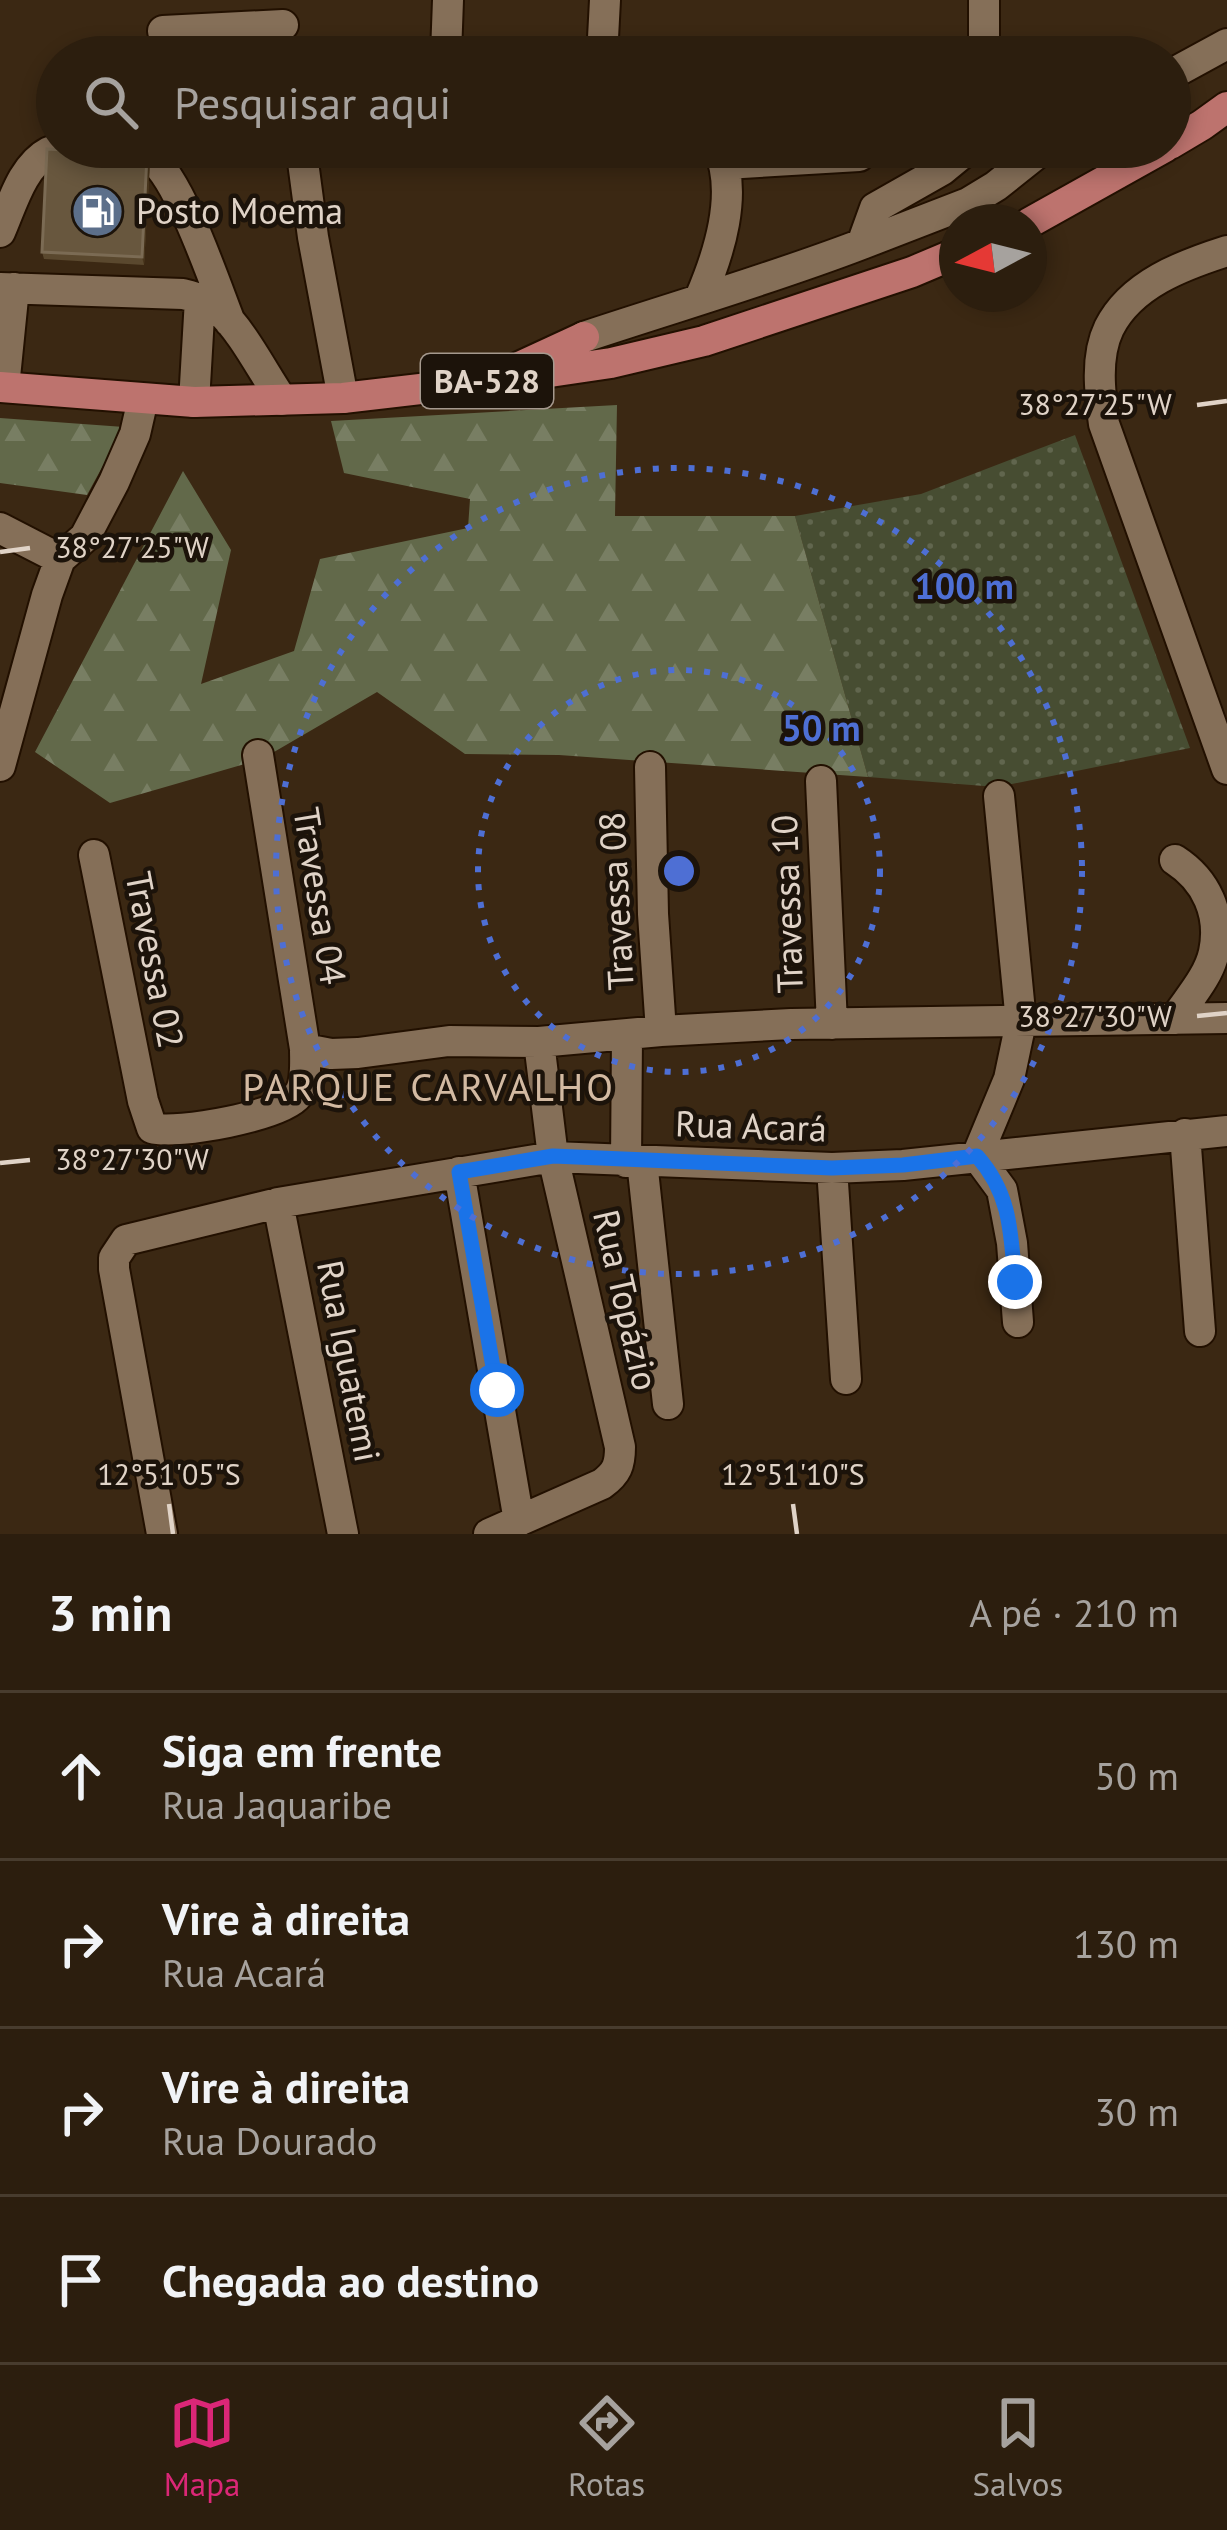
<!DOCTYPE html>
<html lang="pt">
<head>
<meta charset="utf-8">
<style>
  :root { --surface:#2c1e0e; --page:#382b1c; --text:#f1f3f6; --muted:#a6a29e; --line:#483c2e; --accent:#db2777 }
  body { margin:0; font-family:"PT Sans",sans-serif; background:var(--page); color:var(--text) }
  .compass { position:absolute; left:939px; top:204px; width:108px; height:108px; border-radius:50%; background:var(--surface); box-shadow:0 6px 18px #0003; rotate:263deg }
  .stop { position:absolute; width:36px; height:36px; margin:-27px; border:9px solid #1a73e8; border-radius:50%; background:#fff }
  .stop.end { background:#1a73e8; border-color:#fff; box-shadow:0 3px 12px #0008 }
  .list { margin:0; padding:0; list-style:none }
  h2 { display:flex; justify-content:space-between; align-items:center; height:156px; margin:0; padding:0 48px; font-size:51px }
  h2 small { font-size:39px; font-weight:400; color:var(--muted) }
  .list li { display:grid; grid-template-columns:78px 1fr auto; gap:36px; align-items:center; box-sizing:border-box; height:168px; padding:0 48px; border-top:3px solid var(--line) }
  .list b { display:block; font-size:45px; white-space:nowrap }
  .list p { margin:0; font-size:39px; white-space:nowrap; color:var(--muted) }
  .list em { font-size:39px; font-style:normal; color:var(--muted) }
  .icon { flex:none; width:66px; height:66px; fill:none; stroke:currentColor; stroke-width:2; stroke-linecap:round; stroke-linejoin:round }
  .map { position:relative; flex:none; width:1227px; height:1534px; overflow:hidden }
  .search { position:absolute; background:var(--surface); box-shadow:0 6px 18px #0003; left:36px; right:36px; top:36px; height:132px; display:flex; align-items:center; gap:30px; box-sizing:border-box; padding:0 42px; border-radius:66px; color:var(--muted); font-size:45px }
  .sheet { height:828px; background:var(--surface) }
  nav { display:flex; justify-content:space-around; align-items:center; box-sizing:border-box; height:168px; border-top:3px solid var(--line); background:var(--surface); font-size:33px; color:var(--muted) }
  nav a { display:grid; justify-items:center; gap:6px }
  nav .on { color:var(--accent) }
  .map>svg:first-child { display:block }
</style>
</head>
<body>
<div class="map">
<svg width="1227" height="1534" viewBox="0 0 1227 1534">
  <defs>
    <pattern id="grass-dots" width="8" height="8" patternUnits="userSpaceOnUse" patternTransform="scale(3)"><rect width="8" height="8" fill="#474d32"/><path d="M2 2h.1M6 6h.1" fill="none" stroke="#61664e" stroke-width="1.8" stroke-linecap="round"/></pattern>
    <pattern id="forest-firs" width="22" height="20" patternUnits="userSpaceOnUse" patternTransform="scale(3)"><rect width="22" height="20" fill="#62694a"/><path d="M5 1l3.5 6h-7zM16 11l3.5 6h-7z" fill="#787e63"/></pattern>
  </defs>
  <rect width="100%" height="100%" fill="#3b2813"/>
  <path fill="url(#grass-dots)" d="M1075,435L1190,748L997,787L868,777L795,516L921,494Z"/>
  <path fill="url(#forest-firs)" d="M617,405L615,516H795L868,777L559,755L465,754L377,692L262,759L110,803L35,752L183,471L231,550L201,684L294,651L320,559L468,528L470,499L344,473L331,421Z
    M0,418L124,427L87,495L0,483Z"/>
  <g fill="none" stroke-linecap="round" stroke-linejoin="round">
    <defs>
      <path id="minor" d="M984,0V57
        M163,31L283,25
        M287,54L602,57L605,0
        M446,54L448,0
        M1170,75L1227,44
        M301,147L313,237L343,398
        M725,164L859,156L863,147
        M0,232C12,205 22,166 49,152L151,158C180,179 215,284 230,322
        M862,244L968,203L996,186L1045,147
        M1227,251C1183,265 1131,284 1109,328C1095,357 1100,394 1104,424L1227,769
        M0,288L183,294C196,297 209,301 219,310C242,330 264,374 282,400
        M700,298C719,254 739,193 718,147
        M584,337C677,306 771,279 862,244L875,208L942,170L970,147
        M4,387L14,288
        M194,402L200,299
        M0,528L60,559
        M0,766L47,595L60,559L85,537L114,482L135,434L143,399
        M650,767L653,914L661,1031
        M821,781L832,1024
        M999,796L1021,1022L1009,1079L977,1156L1002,1190L1012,1243L1018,1322
        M94,855L143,1101L152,1128C176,1135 282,1116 298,1095C307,1084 305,1063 305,1049L258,755
        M1175,860C1206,880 1222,914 1214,952C1209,976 1189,998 1175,1019
        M305,1049L331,1054L358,1053L449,1041L539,1042L661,1031L791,1024L1227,1018
        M1185,1134L1200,1331
        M642,1161L668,1404
        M626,1162L627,1036
        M832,1168L846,1379
        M459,1172L519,1521
        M278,1203L343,1534
        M162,1534L114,1269V1258L126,1240L278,1203L553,1157L832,1168L903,1165L1227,1131
        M489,1534L602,1484C617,1473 620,1465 620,1447L553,1157L539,1042"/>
      <path id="major" d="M1170,144L1202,125L1227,107
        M1029,223L1165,147
        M519,367L584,337
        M0,387L194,402L343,398L489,381L611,363L704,341L912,272L957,253"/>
    </defs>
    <use href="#minor" stroke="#221000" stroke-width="34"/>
    <use href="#major" stroke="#221000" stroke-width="34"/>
    <use href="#minor" stroke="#856f58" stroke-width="30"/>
    <use href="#major" stroke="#bd736e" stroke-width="30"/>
  </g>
  <path fill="#5a482e" d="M147,155L150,162L144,265L44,259L42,252Z"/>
  <path fill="#48351c" d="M147,155L150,162L144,265L142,257Z"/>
  <path fill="#68573e" stroke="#7b6b54" stroke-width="3" d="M47,149L147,155L142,257L42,252Z"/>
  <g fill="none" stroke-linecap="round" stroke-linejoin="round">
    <path stroke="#1a73e8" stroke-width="15" d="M497,1390L459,1172L553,1156L832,1168L903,1165L977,1156C1011,1194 1011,1234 1015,1282"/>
  </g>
  <path fill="none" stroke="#e0d3c7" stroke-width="4.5" d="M1197,405L1227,401M0,552L30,548M1197,1016L1227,1013M0,1163L30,1160M169,1504L173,1534M793,1504L797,1534"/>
  <g fill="none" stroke="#4e6fd4" stroke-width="6" stroke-dasharray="6 12">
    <circle cx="679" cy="871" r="201"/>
    <circle cx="679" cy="871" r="403"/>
  </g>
  <defs>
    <symbol id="fuel-disc" viewBox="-11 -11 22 22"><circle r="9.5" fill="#5c6f8a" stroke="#1c130a"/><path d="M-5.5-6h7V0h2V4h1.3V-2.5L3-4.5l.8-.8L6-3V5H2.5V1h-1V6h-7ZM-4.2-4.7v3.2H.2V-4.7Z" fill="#fff"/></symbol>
  </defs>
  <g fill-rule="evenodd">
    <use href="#fuel-disc" x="68" y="182" width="59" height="59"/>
  </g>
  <g text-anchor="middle" stroke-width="9" stroke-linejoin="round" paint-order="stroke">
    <rect fill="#1c130a" stroke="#a5998e" stroke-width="3" x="421" y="354" width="132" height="54" rx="9"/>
    <g font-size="33" font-weight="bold" fill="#e0d3c7">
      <text x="487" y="393">BA-528</text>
    </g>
    <g font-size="36" fill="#e0d3c7" stroke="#1c130a" text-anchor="start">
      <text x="136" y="224">Posto Moema</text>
    </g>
    <g font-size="36" fill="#e0d3c7" stroke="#1c130a">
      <text transform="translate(320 896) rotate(81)" y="13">Travessa 04</text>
      <text transform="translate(616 901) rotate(-93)" y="13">Travessa 08</text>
      <text transform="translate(787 904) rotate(-92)" y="13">Travessa 10</text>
      <text transform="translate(155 960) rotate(79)" y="13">Travessa 02</text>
      <text transform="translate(751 1126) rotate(2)" y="13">Rua Acará</text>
      <text transform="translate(626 1300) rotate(77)" y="13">Rua Topázio</text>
      <text transform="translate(349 1361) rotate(79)" y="13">Rua Iguatemi</text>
    </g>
    <g font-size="39" letter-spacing="3" fill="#d3baa2" stroke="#1c130a">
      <text x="429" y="1101">PARQUE CARVALHO</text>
    </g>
  </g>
  <g font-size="30" text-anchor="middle" fill="#e0d3c7" stroke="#1c130a" stroke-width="9" stroke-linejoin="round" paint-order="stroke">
    <text x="1095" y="415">38°27'25"W</text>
    <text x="132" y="558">38°27'25"W</text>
    <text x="1095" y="1027">38°27'30"W</text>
    <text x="132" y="1170">38°27'30"W</text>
    <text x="169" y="1485">12°51'05"S</text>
    <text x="793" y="1485">12°51'10"S</text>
  </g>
  <circle cx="679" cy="871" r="18" fill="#4e6fd4" stroke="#1c130a" stroke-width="6"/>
  <g font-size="36" text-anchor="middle" font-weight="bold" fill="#4e6fd4" stroke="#1c130a" stroke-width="9" stroke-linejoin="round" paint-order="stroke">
    <text x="964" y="599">100 m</text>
    <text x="821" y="741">50 m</text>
  </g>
</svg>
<svg class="compass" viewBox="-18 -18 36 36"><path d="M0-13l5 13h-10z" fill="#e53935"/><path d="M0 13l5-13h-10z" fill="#a6a29e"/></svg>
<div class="stop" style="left:497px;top:1390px"></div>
<div class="stop end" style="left:1015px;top:1282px"></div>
<div class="search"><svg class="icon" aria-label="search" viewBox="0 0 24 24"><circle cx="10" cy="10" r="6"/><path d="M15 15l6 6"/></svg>Pesquisar aqui</div>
</div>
<section class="sheet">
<h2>3 min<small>A pé · 210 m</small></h2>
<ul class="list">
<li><svg class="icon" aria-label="ahead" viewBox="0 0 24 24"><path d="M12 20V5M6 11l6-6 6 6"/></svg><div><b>Siga em frente</b><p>Rua Jaquaribe</p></div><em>50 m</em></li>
<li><svg class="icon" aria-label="right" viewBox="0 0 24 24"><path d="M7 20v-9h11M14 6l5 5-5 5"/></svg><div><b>Vire à direita</b><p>Rua Acará</p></div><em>130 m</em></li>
<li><svg class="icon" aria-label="right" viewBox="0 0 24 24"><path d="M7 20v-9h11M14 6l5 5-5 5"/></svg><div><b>Vire à direita</b><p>Rua Dourado</p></div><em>30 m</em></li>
<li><svg class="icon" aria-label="arrive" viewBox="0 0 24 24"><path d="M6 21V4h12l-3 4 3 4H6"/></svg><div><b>Chegada ao destino</b></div></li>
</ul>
</section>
<nav>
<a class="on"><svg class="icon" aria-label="map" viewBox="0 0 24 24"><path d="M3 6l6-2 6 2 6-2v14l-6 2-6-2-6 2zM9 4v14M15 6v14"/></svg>Mapa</a>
<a><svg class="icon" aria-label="directions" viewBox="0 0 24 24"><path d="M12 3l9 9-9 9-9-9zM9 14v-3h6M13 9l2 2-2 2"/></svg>Rotas</a>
<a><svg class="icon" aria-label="saved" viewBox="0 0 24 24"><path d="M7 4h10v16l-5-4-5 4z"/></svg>Salvos</a>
</nav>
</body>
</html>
